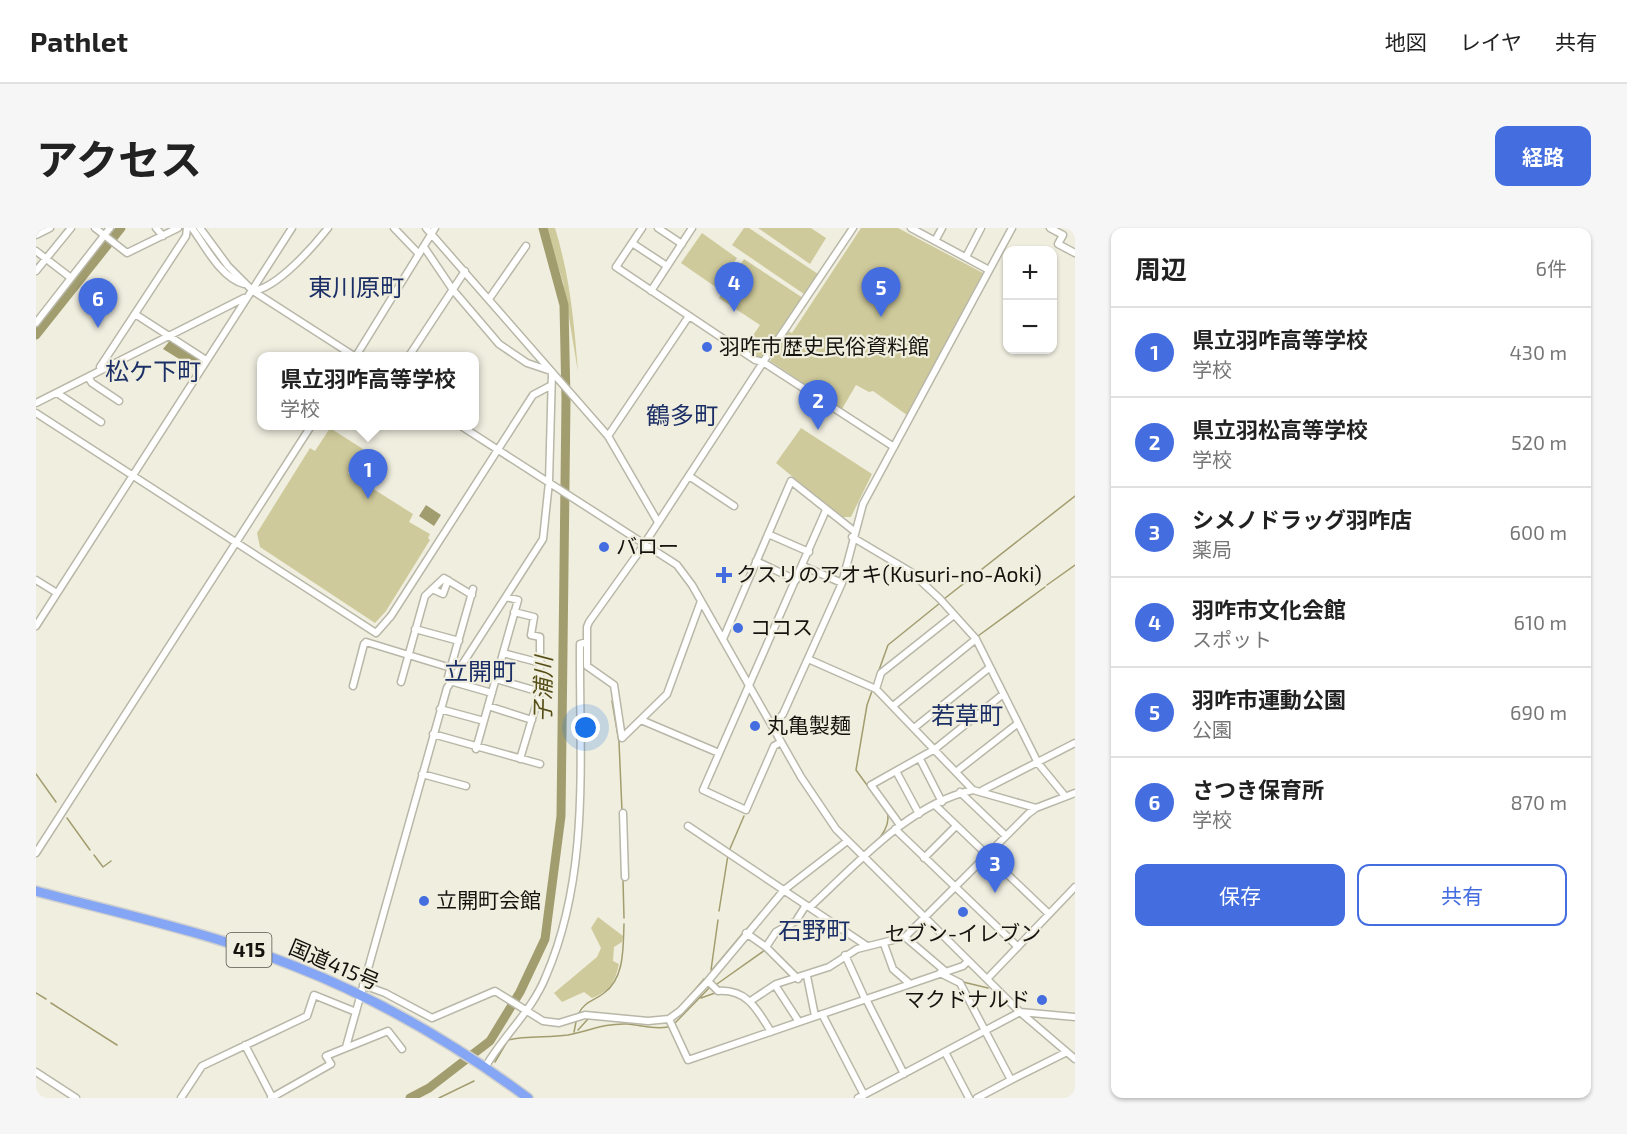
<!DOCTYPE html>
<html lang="ja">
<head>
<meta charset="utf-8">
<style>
  :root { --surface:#fff; --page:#f6f6f6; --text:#222; --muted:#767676; --line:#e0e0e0; --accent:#446ee0 }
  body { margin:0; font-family:"Exo 2","Noto Sans JP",sans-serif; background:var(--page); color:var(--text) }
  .controls { position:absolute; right:18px; top:18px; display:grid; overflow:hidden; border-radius:12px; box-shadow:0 2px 4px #0004 }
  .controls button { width:54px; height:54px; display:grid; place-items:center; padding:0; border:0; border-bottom:2px solid var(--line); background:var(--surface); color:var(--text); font:30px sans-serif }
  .you { position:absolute; left:550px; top:500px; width:21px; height:21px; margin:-15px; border:4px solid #fff; border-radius:50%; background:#1a73e8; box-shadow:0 0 0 9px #1a73e833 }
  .badge { display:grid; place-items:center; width:39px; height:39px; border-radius:50%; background:var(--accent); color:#fff; font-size:20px; font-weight:700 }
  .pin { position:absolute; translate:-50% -50px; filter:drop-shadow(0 2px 3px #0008) }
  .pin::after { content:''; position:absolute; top:32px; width:21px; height:18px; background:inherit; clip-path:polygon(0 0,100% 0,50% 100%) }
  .popup { position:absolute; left:221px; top:124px; width:222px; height:78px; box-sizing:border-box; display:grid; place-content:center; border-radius:12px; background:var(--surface); filter:drop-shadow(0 2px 4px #0005); font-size:20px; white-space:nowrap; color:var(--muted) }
  .popup b { font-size:22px; color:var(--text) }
  .popup::after { content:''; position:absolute; left:50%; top:100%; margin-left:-12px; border:12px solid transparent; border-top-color:var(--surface) }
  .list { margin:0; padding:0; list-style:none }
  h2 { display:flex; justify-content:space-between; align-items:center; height:78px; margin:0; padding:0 24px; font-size:26px }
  h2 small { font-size:20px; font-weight:400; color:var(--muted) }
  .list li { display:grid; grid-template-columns:39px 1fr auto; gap:18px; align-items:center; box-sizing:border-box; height:90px; padding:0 24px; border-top:2px solid var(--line) }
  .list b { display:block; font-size:22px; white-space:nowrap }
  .list p { margin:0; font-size:20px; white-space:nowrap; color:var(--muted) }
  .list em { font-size:20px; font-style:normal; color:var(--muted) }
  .actions { display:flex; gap:12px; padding:18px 24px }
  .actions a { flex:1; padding:14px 0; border:2px solid var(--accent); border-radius:12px; text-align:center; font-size:21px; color:var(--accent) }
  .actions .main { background:var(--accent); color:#fff }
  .map { position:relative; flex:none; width:1039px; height:870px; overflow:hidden; border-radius:12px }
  header { display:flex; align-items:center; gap:36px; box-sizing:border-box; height:84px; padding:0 30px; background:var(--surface); border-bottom:2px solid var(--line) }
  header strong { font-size:28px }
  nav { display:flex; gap:33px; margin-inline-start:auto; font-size:21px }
  .intro { display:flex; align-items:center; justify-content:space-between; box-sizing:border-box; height:144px; padding:0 36px }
  h1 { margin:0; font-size:42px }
  .button { padding:15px 27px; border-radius:12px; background:var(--accent); color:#fff; font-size:21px; font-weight:700 }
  main { display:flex; gap:36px; padding:0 36px }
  aside { flex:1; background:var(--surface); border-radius:12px; box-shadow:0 2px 4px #0004 }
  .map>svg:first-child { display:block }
</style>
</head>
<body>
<header>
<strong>Pathlet</strong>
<nav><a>地図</a><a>レイヤ</a><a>共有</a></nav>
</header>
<div class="intro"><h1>アクセス</h1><a class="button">経路</a></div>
<main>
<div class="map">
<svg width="1039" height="870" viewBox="0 0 1039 870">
  <rect width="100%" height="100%" fill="#f0eedf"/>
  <path fill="#cfca9b" d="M510,0H519C534,49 538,93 542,144L527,54Z
    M708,0H713L782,46L768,66L696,17Z
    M722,0H775L790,10L774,36Z
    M825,0H862L947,45L871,187L837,163L833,164L820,157L806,181L734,133L752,103L756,105Z
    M666,5L701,30L681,60L645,35Z
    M708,31L767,70L724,131L708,121L724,97L683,70Z
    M294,200L327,221L312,245L377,286L373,294L394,306L392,310L394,312L350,383L339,395L224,319L221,305L274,220L279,223Z
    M765,200L836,246L815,289H805L740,235Z
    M562,689L587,708L586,714L578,719L577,733L583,736C579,754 574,763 556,770L548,764L526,774L518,765L561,729L565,720L555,700Z"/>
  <path fill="#a29d6f" d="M136,110L167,132L161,142L127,121Z
    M390,277L405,287L398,298L383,288Z"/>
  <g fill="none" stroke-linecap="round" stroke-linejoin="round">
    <path stroke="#a29d6f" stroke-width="1.5" d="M1011,357L1039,337
      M908,371L1039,268
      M942,408L1009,359
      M843,442L852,417L904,375
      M836,463L831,477L820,542L839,568
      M576,473L583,514L586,583
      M0,546L20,574
      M31,590L54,622
      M838,616C846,608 855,596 851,584
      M693,623L708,588
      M58,627L67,639L75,633
      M587,652L588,690
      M683,683L692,627
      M710,702L725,684
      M850,717L868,713
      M675,742L682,692
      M676,742L707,705
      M755,754L770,750
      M927,754L952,760
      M681,756L729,722
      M0,765L10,771
      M665,770L679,765
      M15,775L81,817
      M643,780L668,751
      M543,785C549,773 558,773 568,765C589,750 587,719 588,696
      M639,795L674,759
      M542,802L552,791
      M538,804L540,794
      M459,834L472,812C492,807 512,810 532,807C552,803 570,795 591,796C606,797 617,802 632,799
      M403,870L438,853"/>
    <path stroke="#a29d6f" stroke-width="9" d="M0,107L85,0
      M374,870L393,860L454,813L484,764L509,711L525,588L530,172L528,77L507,0"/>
    <defs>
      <path id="minor" d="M59,0L91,25L142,0
        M120,0L127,8
        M156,0C169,18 185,50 208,56
        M164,0L192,38L217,63L318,128
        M358,0L383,26
        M390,0L572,208L622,294
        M606,0L580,39L719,132L727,134L858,219
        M622,0L646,16
        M875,0L953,42
        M1014,0L1027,7L1022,16L1039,25
        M0,7L14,0
        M899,13L906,0
        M596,15L631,38
        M388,19L417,62L463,116L491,135L515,143
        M0,23L35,50
        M930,29L945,0
        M0,43L35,0
        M217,63C241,60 277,19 292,0
        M615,63L656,0
        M453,71L490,18
        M99,86L170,132
        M0,95L74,0
        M320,128L399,0
        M373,128L429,43
        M727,134L817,0
        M65,142L64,139L150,8L151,0
        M52,149L56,155L83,173
        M21,165L65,194
        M0,175L208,70
        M0,185L340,405L355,388L497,167L514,158
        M425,198L641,337L656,357L765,549L800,601L984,784L1039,831
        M572,208L653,88
        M653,248L698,278
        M732,306L773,324
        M816,309L875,344L904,371L940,411L1002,535L1029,568
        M720,333L760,352
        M767,338L806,355
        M0,352L21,365
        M396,361L407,366L412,352
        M437,361L412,449L414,453L456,465
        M665,373L631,466L586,510L578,457L551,438V399L553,394L603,324L726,136
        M478,384L498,389L495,407L504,409V464L484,531
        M0,398L256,0
        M379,401L423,413
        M687,411L755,253L818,303
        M330,414L415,440
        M467,425L505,435
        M772,431L840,461L937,562L1000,580
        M460,451L504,464
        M365,454L389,368L408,350L436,367
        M317,458L328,416
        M840,461L845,445L918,387
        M452,478L496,492
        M857,478L940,411
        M404,481L448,493
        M605,492L683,525
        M736,498L747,486L806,355L827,276L976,0
        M878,500L953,440
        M397,506L504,536
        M745,514L738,518L710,582L667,562L790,282
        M440,521L482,372L470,369
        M884,531L906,574
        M860,543L883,586
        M921,543L981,496
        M386,546L430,558
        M947,562L1039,515
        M924,564L970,608
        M900,578L1013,686
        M587,585L589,649
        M864,597L835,557L899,521L966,467
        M652,598L831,718
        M859,601L982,719
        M0,625L275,198
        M888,630L920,598
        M774,679C821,636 873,576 937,562
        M710,705L730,719L762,751
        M869,709L909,743
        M848,716L857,741L873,755
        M730,719L740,704L760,693L770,677
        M809,727L829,771
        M904,745L924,755L975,852L941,870
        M771,748L779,788
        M951,751L1039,659
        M672,753L682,763C711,761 721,781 735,804
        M327,757L349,765L396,790L459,763L507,793L523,795L549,787L612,793L633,791L644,783L672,753L748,662L810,614
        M739,757L763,794
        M830,771L868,846
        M716,772L740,756L793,739L821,721L869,709L992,586L1000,580L1039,565
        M786,786L828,867
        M633,791L652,832L927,738L932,733
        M209,817L236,869
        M310,819L411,460L507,311L513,254L516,144
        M909,824L933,870
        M450,838C468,807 496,783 510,748C555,644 543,527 544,416L551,414
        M0,844L40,870
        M975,852L1031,824
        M145,870L166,838L271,788L278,767L320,784
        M235,870L295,836L290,828L352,803L366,821
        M822,870L984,784L1039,789"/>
      <path id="highway" d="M0,663C86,686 175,705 258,738C343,771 419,816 492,870"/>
    </defs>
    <use href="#minor" stroke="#b8b7a8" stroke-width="9"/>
    <use href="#highway" stroke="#d0d0cf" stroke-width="12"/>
    <use href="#minor" stroke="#fff" stroke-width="6"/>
    <use href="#highway" stroke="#84a6f5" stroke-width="9"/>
  </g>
  <g fill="#446ee0" stroke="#f0eedf" stroke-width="2">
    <circle cx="671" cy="119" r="6"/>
    <circle cx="568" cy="319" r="6"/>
    <path d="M685 338h6v6h6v6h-6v6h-6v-6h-6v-6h6z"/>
    <circle cx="702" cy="400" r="6"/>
    <circle cx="719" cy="498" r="6"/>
    <circle cx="388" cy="673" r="6"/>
    <circle cx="927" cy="684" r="6"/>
    <circle cx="1006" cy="772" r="6"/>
  </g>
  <g text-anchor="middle" stroke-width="4.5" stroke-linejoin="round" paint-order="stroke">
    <rect fill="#f0eedf" stroke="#56554d" stroke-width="1.5" x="190.5" y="705" width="45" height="34" rx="4.5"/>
    <g font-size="20" font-weight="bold" fill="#14130e">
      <text x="213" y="729">415</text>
    </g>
    <g font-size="21" fill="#14130e" stroke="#f0eedf" text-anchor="start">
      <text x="683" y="126">羽咋市歴史民俗資料館</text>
      <text x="580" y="326">バロー</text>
      <text x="700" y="354">クスリのアオキ(Kusuri-no-Aoki)</text>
      <text x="714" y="407">ココス</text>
      <text x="731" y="505">丸亀製麺</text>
      <text x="400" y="680">立開町会館</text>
      <text x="927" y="713" text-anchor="middle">セブン-イレブン</text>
      <text x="994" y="779" text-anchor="end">マクドナルド</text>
    </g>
    <g font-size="21" fill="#14130e" stroke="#f0eedf">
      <text transform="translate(298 737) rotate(23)" y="7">国道415号</text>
    </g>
    <g font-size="22" font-style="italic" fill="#544d16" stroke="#f0eedf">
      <text transform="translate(507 461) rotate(-89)" y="8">子浦川</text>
    </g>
    <g font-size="24" fill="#1b2f66" stroke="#f0eedf">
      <text x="320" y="68">東川原町</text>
      <text x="117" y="152">松ケ下町</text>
      <text x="646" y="196">鶴多町</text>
      <text x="444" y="452">立開町</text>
      <text x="931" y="496">若草町</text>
      <text x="778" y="711">石野町</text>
    </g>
  </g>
</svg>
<div class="controls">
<button>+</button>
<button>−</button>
</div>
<div class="you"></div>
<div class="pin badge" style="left:332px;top:271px">1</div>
<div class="popup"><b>県立羽咋高等学校</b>学校</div>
<div class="pin badge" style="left:782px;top:202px">2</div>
<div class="pin badge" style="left:959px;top:665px">3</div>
<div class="pin badge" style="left:698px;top:84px">4</div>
<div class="pin badge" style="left:845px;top:89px">5</div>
<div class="pin badge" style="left:62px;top:100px">6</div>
</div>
<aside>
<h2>周辺<small>6件</small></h2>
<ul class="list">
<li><span class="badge">1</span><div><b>県立羽咋高等学校</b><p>学校</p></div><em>430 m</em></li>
<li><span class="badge">2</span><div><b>県立羽松高等学校</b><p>学校</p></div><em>520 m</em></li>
<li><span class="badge">3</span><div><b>シメノドラッグ羽咋店</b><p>薬局</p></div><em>600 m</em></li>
<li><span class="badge">4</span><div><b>羽咋市文化会館</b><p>スポット</p></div><em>610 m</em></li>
<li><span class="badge">5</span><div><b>羽咋市運動公園</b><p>公園</p></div><em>690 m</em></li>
<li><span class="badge">6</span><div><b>さつき保育所</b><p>学校</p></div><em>870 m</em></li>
</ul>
<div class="actions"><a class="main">保存</a><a>共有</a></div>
</aside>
</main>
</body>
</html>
